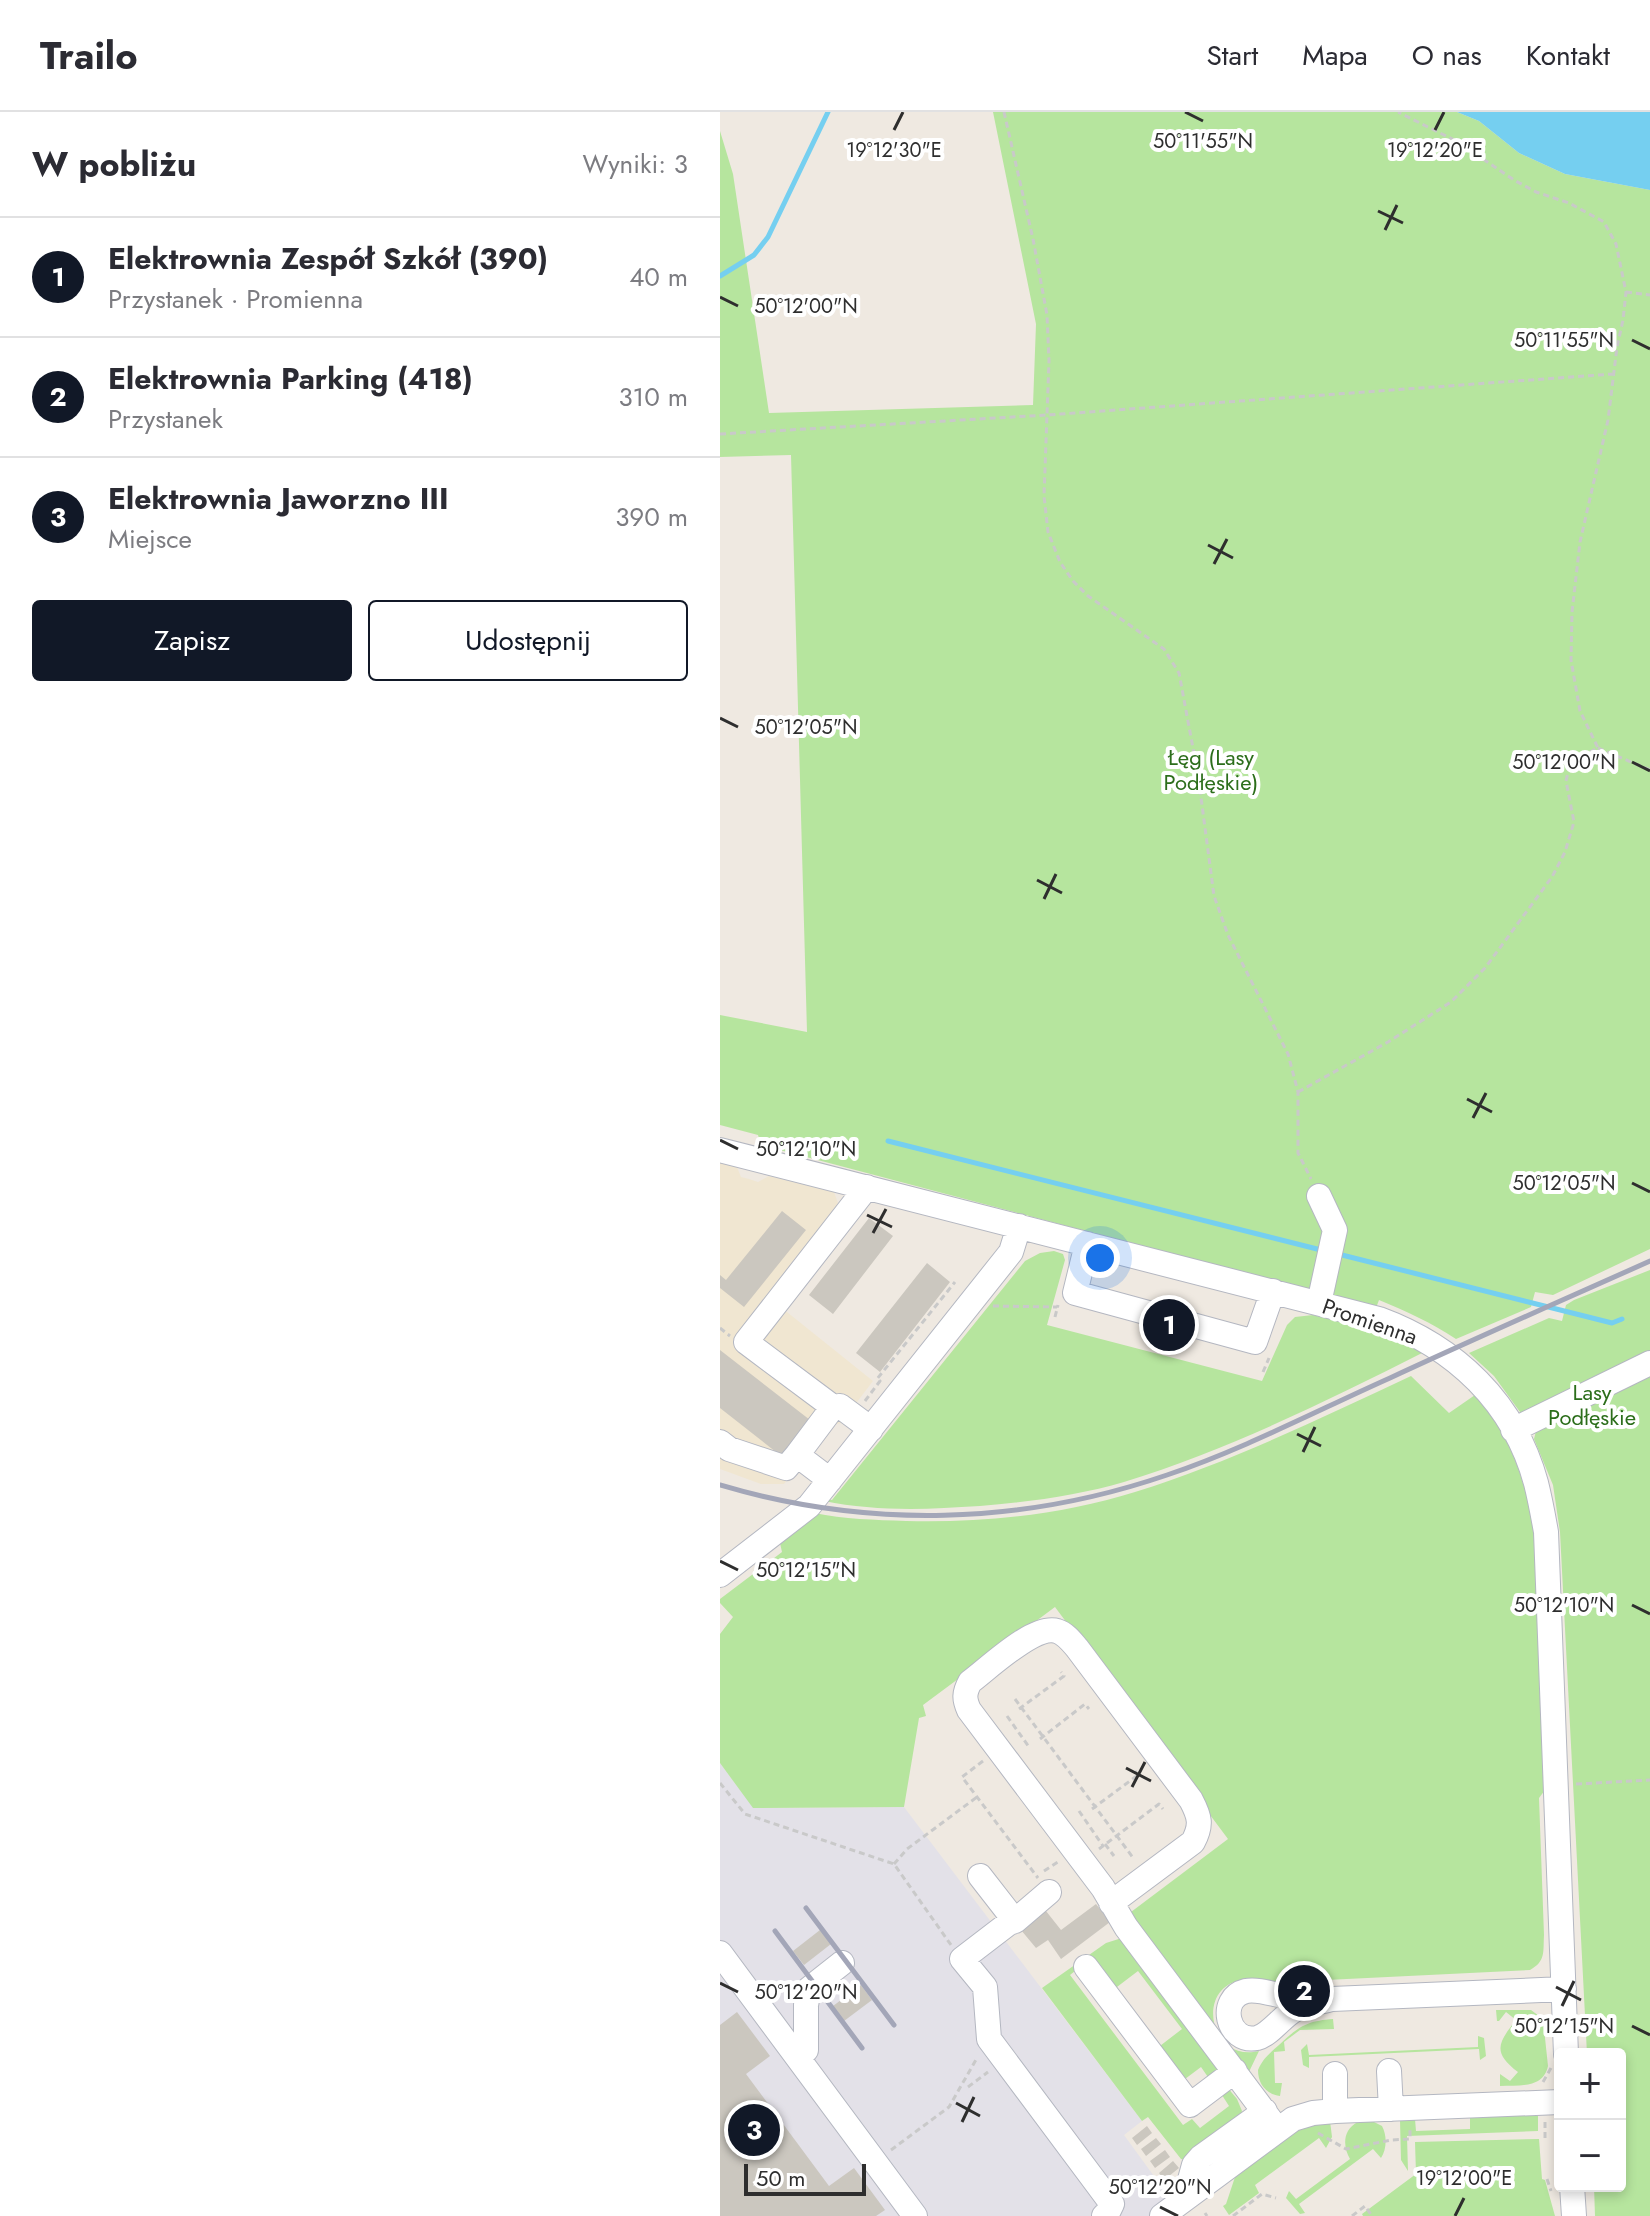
<!DOCTYPE html>
<html lang="pl">
<head>
<meta charset="utf-8">
<style>
  :root { --surface:#fff; --page:#f2f2f3; --text:#2b2b33; --muted:#7c7c81; --line:#e1e1e2; --accent:#111827 }
  body { margin:0; font-family:Jost,sans-serif; background:var(--page); color:var(--text) }
  .controls { position:absolute; right:24px; bottom:24px; display:grid; overflow:hidden; border-radius:8px; box-shadow:0 4px 12px #0003 }
  .controls button { width:72px; height:72px; display:grid; place-items:center; padding:0; border:0; border-bottom:2px solid var(--line); background:var(--surface); color:var(--text); font:40px sans-serif }
  .scale { position:absolute; left:24px; bottom:20px; width:122px; box-sizing:border-box; padding-left:8px; border:4px solid #2e2e2e; border-top:0; font-size:22px; line-height:28px; white-space:nowrap; color:#2e2e2e; -webkit-text-stroke:6px #fff; paint-order:stroke }
  .you { position:absolute; left:380px; top:1146px; width:28px; height:28px; margin:-20px; border:6px solid #fff; border-radius:50%; background:#1a73e8; box-shadow:0 0 0 12px #1a73e833 }
  .badge { display:grid; place-items:center; width:52px; height:52px; border-radius:50%; background:var(--accent); color:#fff; font-size:26px; font-weight:700 }
  .pin { position:absolute; translate:-50% -50%; border:4px solid #fff; box-shadow:0 2px 8px #0006 }
  .list { margin:0; padding:0; list-style:none }
  h2 { display:flex; justify-content:space-between; align-items:center; height:104px; margin:0; padding:0 32px; font-size:34px }
  h2 small { font-size:26px; font-weight:400; color:var(--muted) }
  .list li { display:grid; grid-template-columns:52px 1fr auto; gap:24px; align-items:center; box-sizing:border-box; height:120px; padding:0 32px; border-top:2px solid var(--line) }
  .list b { display:block; font-size:30px; white-space:nowrap }
  .list p { margin:0; font-size:26px; white-space:nowrap; color:var(--muted) }
  .list em { font-size:26px; font-style:normal; color:var(--muted) }
  .actions { display:flex; gap:16px; padding:24px 32px }
  .actions a { flex:1; padding:18px 0; border:2px solid var(--accent); border-radius:8px; text-align:center; font-size:28px; color:var(--accent) }
  .actions .main { background:var(--accent); color:#fff }
  .map { position:relative; flex:none; width:930px; height:2104px; overflow:hidden }
  header { display:flex; align-items:center; gap:48px; box-sizing:border-box; height:112px; padding:0 40px; background:var(--surface); border-bottom:2px solid var(--line) }
  header strong { font-size:38px }
  nav { display:flex; gap:44px; margin-inline-start:auto; font-size:28px }
  main { display:flex }
  aside { flex:1; background:var(--surface) }
  .map>svg:first-child { display:block }
</style>
</head>
<body>
<header>
<strong>Trailo</strong>
<nav><a>Start</a><a>Mapa</a><a>O nas</a><a>Kontakt</a></nav>
</header>
<main>
<aside>
<h2>W pobliżu<small>Wyniki: 3</small></h2>
<ul class="list">
<li><span class="badge">1</span><div><b>Elektrownia Zespół Szkół (390)</b><p>Przystanek · Promienna</p></div><em>40 m</em></li>
<li><span class="badge">2</span><div><b>Elektrownia Parking (418)</b><p>Przystanek</p></div><em>310 m</em></li>
<li><span class="badge">3</span><div><b>Elektrownia Jaworzno III</b><p>Miejsce</p></div><em>390 m</em></li>
</ul>
<div class="actions"><a class="main">Zapisz</a><a>Udostępnij</a></div>
</aside>
<div class="map">
<svg width="930" height="2104" viewBox="0 0 930 2104">
  <rect width="100%" height="100%" fill="#efe9e1"/>
  <path fill="#e3e1e8" d="M0,1651L34,1696L184,1695L422,2009L404,2023L463,2104H0Z"/>
  <path fill="#f0e6d1" d="M0,1051L17,1055L21,1065L29,1067L38,1070L49,1064L114,1080L119,1094L47,1184L153,1269L121,1311L108,1314L64,1372H41L0,1357Z"/>
  <path fill="#b6e59e" d="M273,0H737L759,9L799,41L845,62L930,78V1137L833,1183L815,1180L811,1195L736,1227C712,1211 686,1199 659,1188L656,1196L41,1033L38,1023L0,1013V903L87,920L71,343L0,345V19L13,62L49,301L313,293L316,212Z
    M334,1139L343,1142L345,1148L327,1213L542,1269L567,1213L575,1205L593,1203L636,1214C658,1211 684,1230 704,1240C607,1289 508,1338 404,1370C350,1386 280,1394 224,1396C184,1398 143,1397 104,1389L106,1387L112,1388L305,1149L320,1141Z
    M930,1158V2104H875L874,2074H900V1942H867L840,1420L833,1373L814,1327L817,1315L809,1302L800,1300L774,1264L749,1241L829,1206L842,1209L846,1193L854,1188Z
    M691,1264L729,1301L755,1283C790,1321 804,1366 814,1416L825,1678L819,1686L824,1823C823,1840 826,1849 810,1858L547,1871C472,1849 481,1953 539,1939L527,1964L407,1803L508,1727L335,1495L203,1593L206,1604L199,1606L184,1695L33,1696L0,1651V1522L13,1505L0,1491V1487L62,1440L60,1431L94,1401C124,1407 155,1408 186,1409C262,1411 342,1403 415,1380C511,1350 601,1306 691,1264Z
    M405,1825L502,1952L490,1968L481,1955L461,1970L436,1937L462,1917L418,1859L393,1878L370,1847L350,1863L463,2013L472,2007L480,2016L509,1994L500,1980L507,1975L517,1987L522,1999L520,2005L470,2049L461,2047L428,2005L422,2009L322,1876L386,1831Z
    M776,1898H811L823,1907L828,1954C823,1977 799,1973 780,1974V1962L790,1969L798,1960C772,1940 778,1931 796,1908L786,1900L779,1909H777Z
    M613,1907L614,1917L580,1918L564,1930L565,1939L554,1940L555,1971H562L560,1984C546,1982 538,1972 538,1958C543,1946 550,1941 559,1933C578,1915 586,1909 613,1907Z
    M758,1924L764,1926L766,1944L760,1948L759,1937L589,1945V1956L583,1953L581,1938L587,1932L589,1943L758,1935Z
    M809,2002L818,2004V2019L687,2024L688,2059L681,2048L680,2008L695,2007L696,2019L750,2017V2005Z
    M610,2009L612,2025L606,2036L599,2026L535,2073L539,2081L509,2103L503,2094L506,2092L515,2065L512,2062L574,2018Z
    M638,2010H654L662,2014C667,2023 667,2037 661,2046L653,2037L579,2092L585,2101L580,2102L566,2086L569,2079L576,2087L630,2047C623,2035 622,2018 638,2010Z
    M819,2027L822,2067L825,2068L835,2104H643L642,2102L696,2062L695,2030Z"/>
  <path fill="#75cff0" d="M737,0H930V78L845,62L799,41L759,9Z"/>
  <g fill="none" stroke-linecap="round" stroke-linejoin="round">
    <path stroke="#75cff0" stroke-width="5" d="M0,164L34,143L48,125L108,0
      M168,1029L605,1139
      M618,1142L892,1211L902,1207"/>
  </g>
  <path fill="#cbc7bf" d="M62,1099L86,1118L24,1195L0,1176V1163L6,1168Z
    M149,1106L173,1124L113,1202L89,1183Z
    M207,1151L230,1170L160,1260L136,1241Z
    M0,1238L90,1308L61,1344L0,1296Z
    M376,1792L390,1810L341,1847L328,1828L316,1836L301,1818L326,1799L341,1818Z
    M100,1818L111,1832L84,1853L73,1839Z
    M141,1873L152,1888L124,1909L113,1894Z
    M17,1900L50,1944L26,1962L109,2074L134,2056L165,2098L156,2104H0V1913Z
    M427,2014L432,2021L417,2033L412,2026Z
    M436,2026L441,2032L426,2044L421,2037Z
    M445,2038L450,2045L435,2056L430,2049Z
    M453,2049L459,2056L444,2068L439,2061Z"/>
  <g fill="none" stroke-linecap="round" stroke-linejoin="round">
    <defs>
      <path id="minor" d="M0,1038L659,1207C735,1235 794,1290 816,1371C820,1387 823,1403 826,1420L846,1942
        M147,1075L26,1230L113,1295L120,1294L151,1317
        M367,1132L355,1181L535,1230L553,1179
        M599,1191L615,1118L599,1084
        M793,1318L930,1251
        M0,1330L9,1337L66,1356L77,1343L110,1368
        M77,1343L113,1295
        M0,1463L89,1394L291,1140L299,1114
        M260,1764L295,1809L329,1780
        M391,1791L473,1730C482,1713 480,1705 471,1688L357,1536C351,1529 346,1522 337,1519C314,1512 269,1556 250,1570C244,1581 244,1587 249,1598L383,1776L406,1815L558,2018
        M295,1809L289,1811L242,1847L265,1875L269,1927L389,2088L392,2092L388,2100L384,2104
        M0,1841L195,2104
        M366,1855L470,1993L515,1959
        M612,1887C601,1890 587,1892 576,1897C562,1904 550,1923 537,1926C507,1932 497,1886 526,1879C539,1876 561,1885 575,1886C587,1888 600,1887 612,1887L844,1877
        M78,1946L86,1938V1893L89,1877L122,1851
        M669,1959L671,1997
        M615,1962V1999
        M852,2074L854,2104
        M465,2086L474,2053L481,2045L545,1999
        M442,2104L573,2007L593,2001L615,1999L840,1990"/>
    </defs>
    <use href="#minor" stroke="#b4b7c1" stroke-width="26"/>
    <path stroke="#c9c9c9" stroke-width="3" stroke-dasharray="6 4" stroke-linecap="butt" d="M284,0L313,127L327,203L329,249L324,384L328,420L340,450L353,469L368,484L444,537L459,561L478,663L494,784L508,823L568,942L578,980V1041L591,1067
      M906,180L930,183
      M0,322L327,303L893,262
      M878,636L930,658
      M578,980L668,930L731,890L765,856L832,765L845,740L854,710L846,669L849,656L857,647L878,636L860,599L851,548L852,500L860,430L888,308L897,235L903,208L906,180L896,132L884,110L849,91L816,80L794,68L738,30L678,0
      M273,1194L337,1195
      M335,1205L338,1193
      M0,1216L10,1224
      M543,1260L549,1246
      M145,1289L160,1269L157,1267L235,1170
      M295,1587L414,1747
      M299,1597L344,1564L341,1560
      M287,1604L309,1635
      M320,1627L365,1592L369,1597
      M263,1649L242,1665L318,1766
      M0,1671L25,1702L174,1752L231,1833
      M856,1672L930,1668
      M372,1697L418,1663L415,1659
      M359,1699L383,1734
      M385,1732L394,1744
      M379,1737L439,1692L443,1697
      M174,1752L187,1737L257,1685
      M324,1759L338,1750
      M823,1970L831,1956
      M248,1975L268,1960
      M825,2010V2030
      M598,2021L626,2037L671,2028L690,2027V2016
      M171,2038L229,1995L257,1946
      M827,2067L831,2079
      M485,2101L487,2104
      M513,2104L542,2082L556,2086
      M632,2104L645,2094L652,2104"/>
    <use href="#minor" stroke="#fff" stroke-width="24"/>
    <path stroke="#a3a6b8" stroke-width="5" d="M0,1373C148,1417 301,1413 447,1363C524,1337 596,1299 670,1266C756,1226 843,1188 930,1149
      M86,1796L174,1913
      M55,1819L142,1936"/>
  </g>
  <path fill="none" stroke="#2e2e2e" stroke-width="3" d="M465,0L483,9M174,18L183,0M715,18L724,0M658,99L683,111M665,118L677,93M0,185L18,194M912,228L930,237M488,433L513,446M494,452L507,427M0,606L18,615M912,650L930,659M317,768L342,781M324,787L336,762M747,987L772,1000M753,1006L766,981M0,1028L18,1037M912,1071L930,1080M147,1103L172,1115M153,1121L166,1097M577,1322L601,1334M583,1340L595,1315M0,1449L18,1458M912,1493L930,1502M406,1656L431,1669M412,1675L425,1650M0,1871L18,1880M836,1875L861,1888M842,1894L854,1869M912,1914L930,1923M236,1991L260,2004M242,2010L254,1985M440,2095L458,2104M735,2104L744,2086"/>
  <g text-anchor="middle" stroke-width="8" stroke-linejoin="round" paint-order="stroke">
    <g font-size="22" fill="#2c6e1b" stroke="#fff">
      <text x="491" y="653">Łęg (Lasy<tspan x="491" dy="25">Podłęskie)</tspan></text>
      <text x="872" y="1288">Lasy<tspan x="872" dy="25">Podłęskie</tspan></text>
    </g>
    <g font-size="22" fill="#2e2e2e" stroke="#fff">
      <text transform="translate(650 1209) rotate(19)" y="8">Promienna</text>
    </g>
  </g>
  <g font-size="20" text-anchor="middle" fill="#2e2e2e" stroke="#fff" stroke-width="8" stroke-linejoin="round" paint-order="stroke">
    <text x="483" y="36">50°11'55"N</text>
    <text x="174" y="45">19°12'30"E</text>
    <text x="715" y="45">19°12'20"E</text>
    <text x="86" y="201">50°12'00"N</text>
    <text x="844" y="235">50°11'55"N</text>
    <text x="86" y="622">50°12'05"N</text>
    <text x="844" y="657">50°12'00"N</text>
    <text x="86" y="1044">50°12'10"N</text>
    <text x="844" y="1078">50°12'05"N</text>
    <text x="86" y="1465">50°12'15"N</text>
    <text x="844" y="1500">50°12'10"N</text>
    <text x="86" y="1887">50°12'20"N</text>
    <text x="844" y="1921">50°12'15"N</text>
    <text x="744" y="2073">19°12'00"E</text>
    <text x="440" y="2082">50°12'20"N</text>
  </g>
</svg>
<div class="controls">
<button>+</button>
<button>−</button>
</div>
<div class="scale">50 m</div>
<div class="you"></div>
<div class="pin badge" style="left:449px;top:1213px">1</div>
<div class="pin badge" style="left:584px;top:1879px">2</div>
<div class="pin badge" style="left:34px;top:2018px">3</div>
</div>
</main>
</body>
</html>
